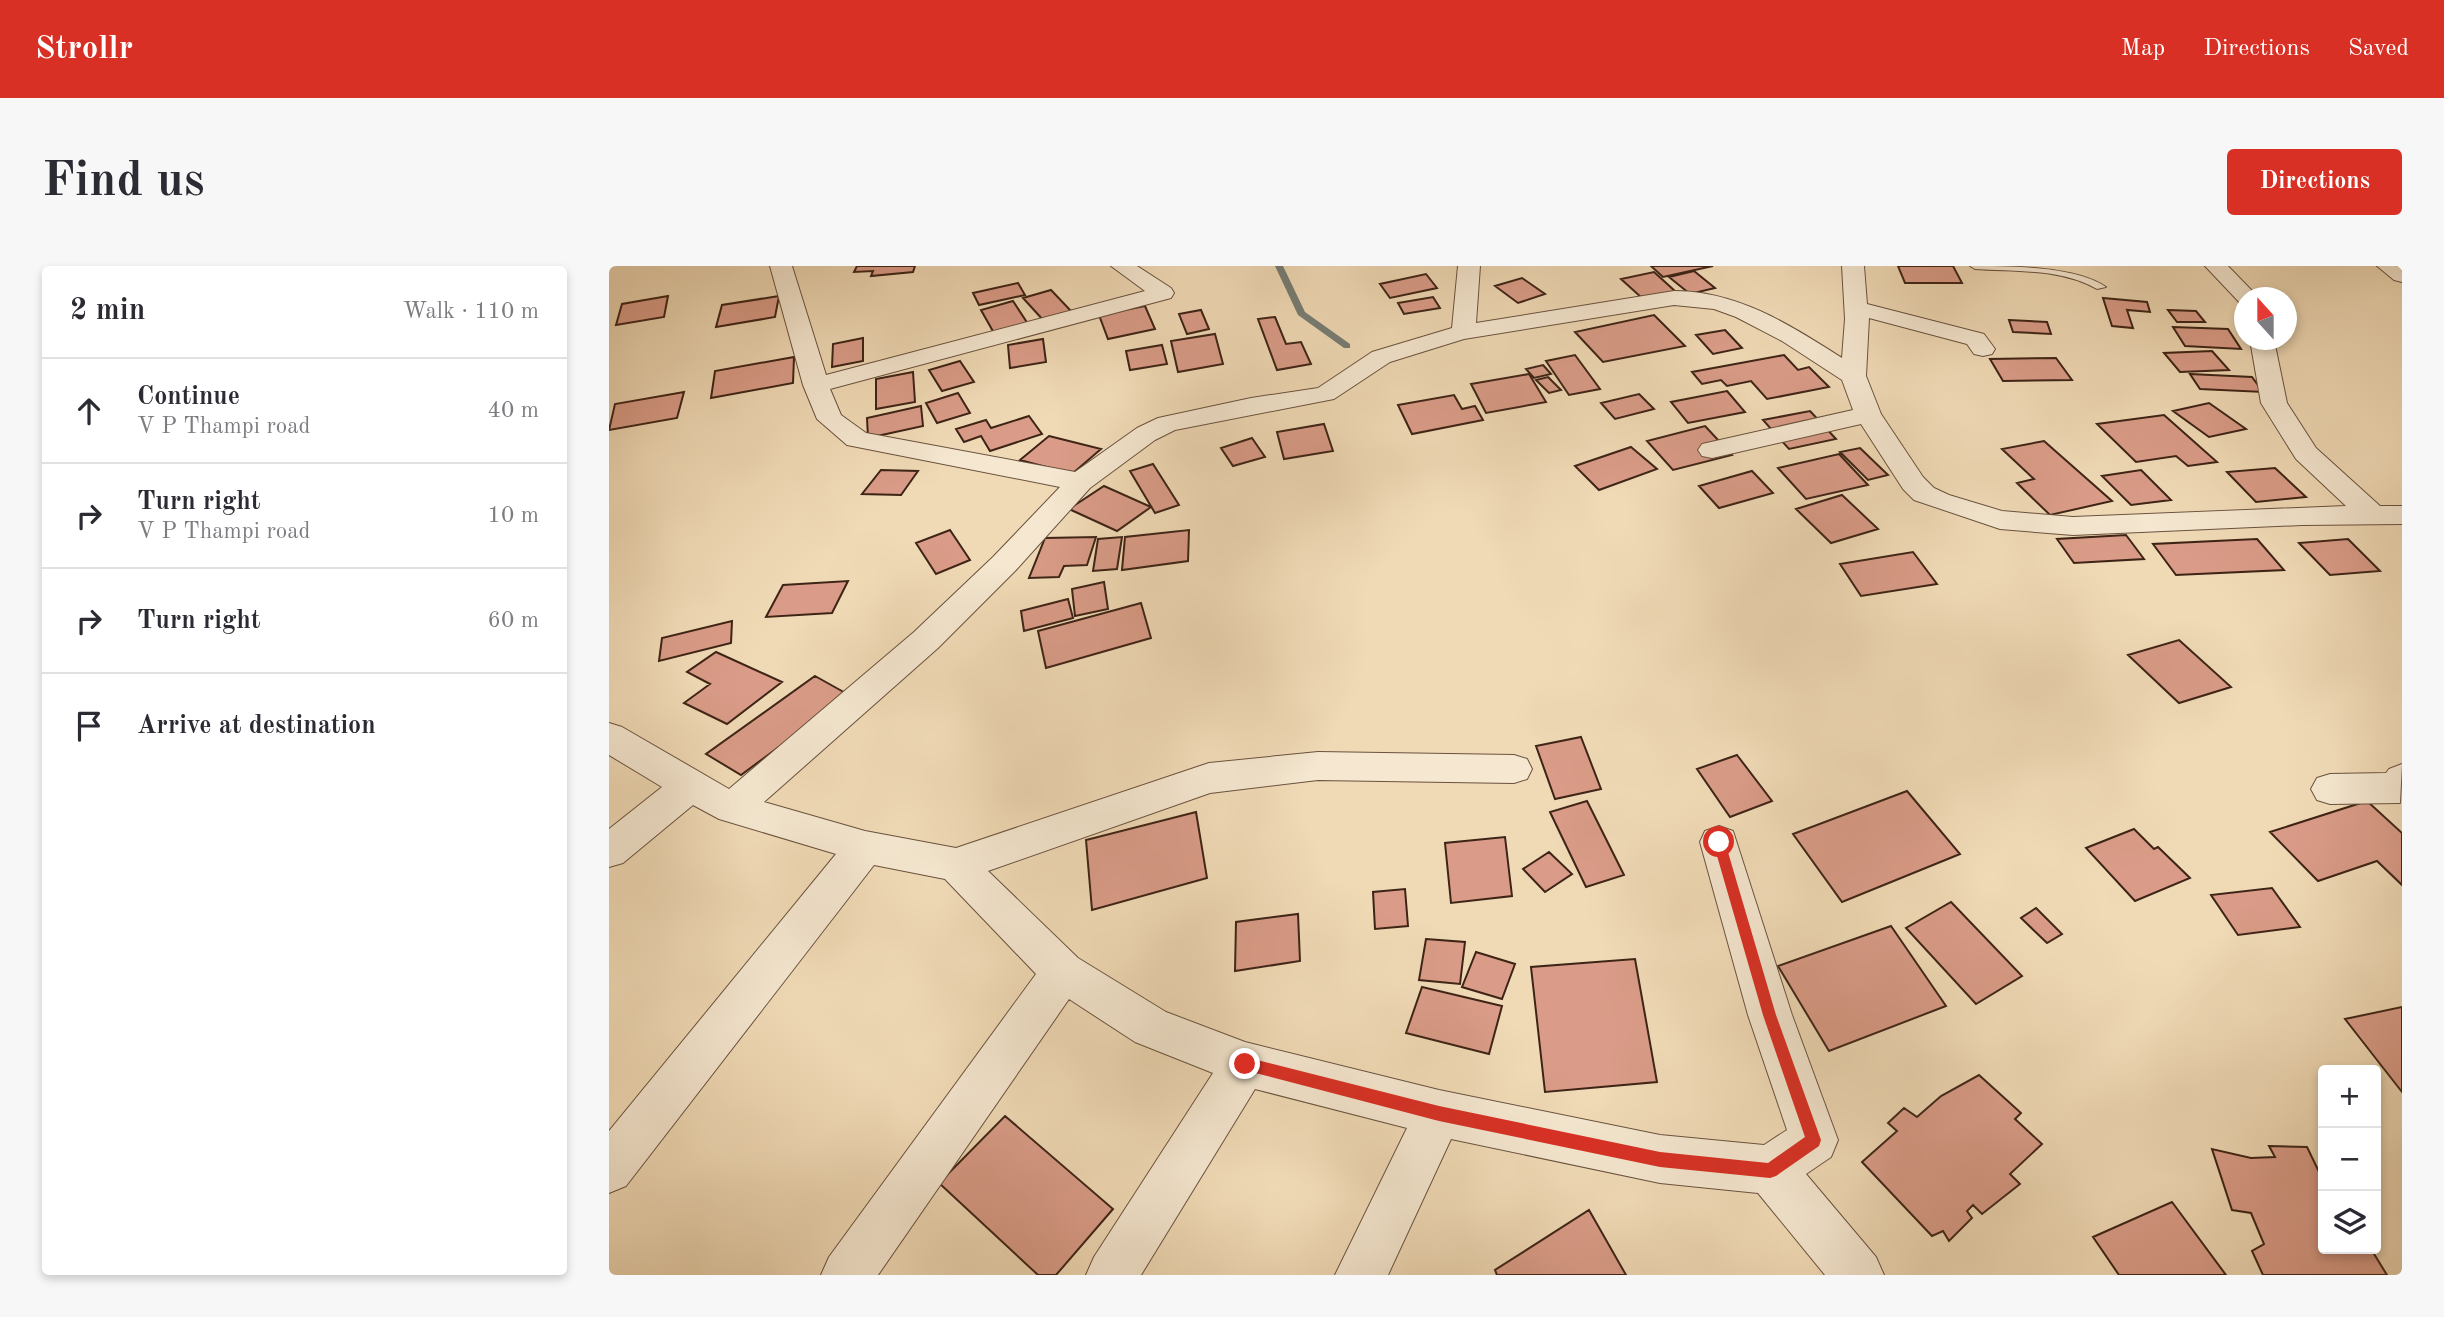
<!DOCTYPE html>
<html lang="en">
<head>
<meta charset="utf-8">
<style>
  :root { --surface:#fff; --page:#f7f7f7; --text:#2b2b33; --muted:#7c7c81; --line:#e1e1e2; --accent:#d93025 }
  body { margin:0; font-family:"Old Standard TT",serif; background:var(--page); color:var(--text) }
  .controls { position:absolute; right:21px; bottom:21px; display:grid; overflow:hidden; border-radius:7px; box-shadow:0 4px 10px #0003 }
  .controls button { width:63px; height:63px; display:grid; place-items:center; padding:0; border:0; border-bottom:2px solid var(--line); background:var(--surface); color:var(--text); font:35px sans-serif }
  .compass { position:absolute; left:1625px; top:21px; width:63px; height:63px; border-radius:50%; background:var(--surface); box-shadow:0 4px 10px #0003; rotate:339deg }
  .stop { position:absolute; width:21px; height:21px; margin:-16px; border:5px solid #d93025; border-radius:50%; background:#fff }
  .stop.end { background:#d93025; border-color:#fff; box-shadow:0 2px 7px #0008 }
  .list { margin:0; padding:0; list-style:none }
  h2 { display:flex; justify-content:space-between; align-items:center; height:91px; margin:0; padding:0 28px; font-size:30px }
  h2 small { font-size:23px; font-weight:400; color:var(--muted) }
  .list li { display:grid; grid-template-columns:46px 1fr auto; gap:21px; align-items:center; box-sizing:border-box; height:105px; padding:0 28px; border-top:2px solid var(--line) }
  .list b { display:block; font-size:26px; white-space:nowrap }
  .list p { margin:0; font-size:23px; white-space:nowrap; color:var(--muted) }
  .list em { font-size:23px; font-style:normal; color:var(--muted) }
  .icon { flex:none; width:38px; height:38px; fill:none; stroke:currentColor; stroke-width:2; stroke-linecap:round; stroke-linejoin:round }
  .map { position:relative; flex:none; width:1793px; height:1009px; overflow:hidden; border-radius:7px }
  header { display:flex; align-items:center; gap:42px; box-sizing:border-box; height:98px; padding:0 35px; background:var(--accent); color:#fff }
  header strong { font-size:33px }
  nav { display:flex; gap:38px; margin-inline-start:auto; font-size:24px }
  .intro { display:flex; align-items:center; justify-content:space-between; box-sizing:border-box; height:168px; padding:0 42px }
  h1 { margin:0; font-size:49px }
  .button { padding:18px 32px; border-radius:7px; background:var(--accent); color:#fff; font-size:24px; font-weight:700 }
  main { display:flex; gap:42px; padding:0 42px }
  aside { flex:1; background:var(--surface); border-radius:7px; box-shadow:0 4px 10px #0003 }
  .map>svg:first-child { display:block }
</style>
</head>
<body>
<header>
<strong>Strollr</strong>
<nav><a>Map</a><a>Directions</a><a>Saved</a></nav>
</header>
<div class="intro"><h1>Find us</h1><a class="button">Directions</a></div>
<main>
<aside>
<h2>2 min<small>Walk · 110 m</small></h2>
<ul class="list">
<li><svg class="icon" aria-label="ahead" viewBox="0 0 24 24"><path d="M12 20V5M6 11l6-6 6 6"/></svg><div><b>Continue</b><p>V P Thampi road</p></div><em>40 m</em></li>
<li><svg class="icon" aria-label="right" viewBox="0 0 24 24"><path d="M7 20v-9h11M14 6l5 5-5 5"/></svg><div><b>Turn right</b><p>V P Thampi road</p></div><em>10 m</em></li>
<li><svg class="icon" aria-label="right" viewBox="0 0 24 24"><path d="M7 20v-9h11M14 6l5 5-5 5"/></svg><div><b>Turn right</b></div><em>60 m</em></li>
<li><svg class="icon" aria-label="arrive" viewBox="0 0 24 24"><path d="M6 21V4h12l-3 4 3 4H6"/></svg><div><b>Arrive at destination</b></div></li>
</ul>
</aside>
<div class="map">
<svg width="1793" height="1009" viewBox="0 0 1793 1009">
  <rect width="100%" height="100%" fill="#f0dab6"/>
  <filter id="stains"><feTurbulence type="fractalNoise" baseFrequency=".00286" numOctaves="4"/><feColorMatrix values="0 0 0 0 .2 0 0 0 0 .09 0 0 0 0 .02 0 0 0 .5 -.17"/></filter>
  <radialGradient id="worn" r=".72"><stop offset=".6" stop-color="#630" stop-opacity="0"/><stop offset="1" stop-color="#630" stop-opacity=".3"/></radialGradient>
  <g fill="none" stroke-linecap="round" stroke-linejoin="round">
    <path fill="#767e75" fill-rule="evenodd" d="M666,0H674L696,46L741,78V82H735L689,49Z"/>
  </g>
  <path fill="#da9c88" stroke="#3e2416" stroke-width="2" d="M248,0H306L304,6L262,10L264,5L245,6Z
    M1042,0H1104L1054,11Z
    M1289,0H1344L1353,17H1296Z
    M1085,5L1106,22L1081,28L1060,11Z
    M1045,6L1067,26L1034,33L1012,13Z
    M817,8L828,22L781,32L771,18Z
    M913,12L936,28L909,37L886,20Z
    M409,17L416,29L370,39L364,27Z
    M442,24L463,46L435,55L414,32Z
    M59,30L55,51L7,59L13,38Z
    M170,30L166,51L107,61L113,39Z
    M824,31L831,42L795,48L789,37Z
    M1494,32L1538,36L1541,46L1518,44L1524,62L1503,60Z
    M404,35L419,58L385,67L372,44Z
    M536,40L546,63L499,73L490,49Z
    M592,44L600,63L578,68L570,48Z
    M1559,44L1587,45L1596,56H1568Z
    M1045,49L1076,80L994,96L966,66Z
    M666,51L677,78L692,76L702,98L668,104L649,53Z
    M1400,54L1438,56L1442,68L1404,66Z
    M1564,61L1619,63L1632,83L1576,80Z
    M1116,64L1133,82L1104,88L1087,69Z
    M606,68L614,98L569,106L562,75Z
    M254,72V95L223,101L224,78Z
    M434,73L437,96L401,102L399,79Z
    M553,79L558,98L521,104L517,85Z
    M1603,85L1620,104L1571,106L1555,87Z
    M966,89L991,123L960,129L937,95Z
    M1175,89L1189,104L1200,101L1220,121L1158,133L1142,115L1118,120L1112,114L1093,118L1083,106Z
    M185,91L184,117L102,132L106,105Z
    M1447,92L1463,114L1394,115L1381,93Z
    M351,95L365,116L333,125L320,104Z
    M934,99L942,108L925,112L917,103Z
    M304,106L306,136L267,143V113Z
    M920,108L937,136L877,147L862,118Z
    M1581,108L1643,111L1654,126L1591,123Z
    M939,111L952,124L940,127L927,114Z
    M1118,125L1136,146L1079,157L1062,136Z
    M75,126L68,152L0,164L6,138Z
    M349,127L361,147L328,157L317,137Z
    M1030,128L1045,143L1006,153L992,137Z
    M845,129L853,143L866,140L874,154L803,168L789,139Z
    M1600,137L1637,163L1600,171L1564,145Z
    M312,140L314,160L259,172L258,152Z
    M1201,145L1227,173L1180,183L1154,154Z
    M1555,149L1608,196L1579,200L1567,190L1527,196L1488,158Z
    M420,150L433,168L381,185L372,170L355,176L347,163L377,154L382,162Z
    M715,158L724,185L675,193L668,166Z
    M1096,160L1123,189L1064,204L1038,175Z
    M440,170L492,183L463,208L411,194Z
    M643,172L656,191L624,200L612,182Z
    M1435,175L1503,235L1441,249L1408,217L1425,213L1393,183Z
    M1022,181L1048,203L990,224L966,200Z
    M1251,182L1279,209L1259,214L1231,186Z
    M1230,188L1259,219L1197,233L1169,202Z
    M544,198L570,239L546,247L521,205Z
    M1666,202L1697,231L1647,236L1618,206Z
    M272,204L309,205L292,229L253,228Z
    M1532,204L1562,234L1522,239L1493,210Z
    M1143,205L1164,227L1110,242L1090,220Z
    M495,220L542,241L508,265L460,243Z
    M1233,229L1269,263L1222,277L1187,243Z
    M341,264L361,294L327,308L307,277Z
    M580,264L579,295L513,304L516,271Z
    M1517,269L1535,293L1465,297L1448,273Z
    M487,271L478,299L455,300L450,311L420,312L436,272Z
    M513,271L508,303L484,305L489,273Z
    M1648,273L1675,304L1567,309L1544,278Z
    M1739,273L1771,305L1721,309L1690,277Z
    M1304,286L1328,318L1252,330L1231,298Z
    M239,315L223,347L157,351L174,319Z
    M495,316L499,343L466,350L463,323Z
    M459,333L464,352L415,365L412,345Z
    M532,337L542,372L437,402L429,365Z
    M123,355L122,377L50,395L53,372Z
    M1570,374L1622,421L1570,437L1519,389Z
    M107,386L173,416L118,458L75,437L101,418L78,406Z
    M206,410L240,429L132,509L97,488Z
    M972,471L992,523L946,533L927,480Z
    M1128,489L1163,535L1121,551L1088,503Z
    M1298,525L1351,588L1233,636L1184,568Z
    M978,535L1015,609L977,621L941,546Z
    M1758,535L1793,567V619L1768,595L1709,615L1661,566Z
    M587,546L598,612L483,644L477,574Z
    M1525,563L1545,583L1549,581L1581,612L1526,635L1477,582Z
    M896,571L903,630L842,637L836,577Z
    M940,586L963,608L936,626L914,603Z
    M1663,622L1691,661L1629,669L1602,629Z
    M796,623L799,660L766,663L764,626Z
    M1342,636L1413,710L1367,738L1297,662Z
    M1427,642L1453,668L1438,677L1412,652Z
    M689,648L691,695L626,705L627,656Z
    M1282,660L1337,740L1220,785L1169,700Z
    M817,673L856,676L851,718L810,714Z
    M867,686L906,698L893,733L853,721Z
    M1026,693L1048,816L936,826L922,701Z
    M813,721L893,740L880,788L797,767Z
    M1793,741V826L1736,753Z
    M1370,809L1412,847L1406,853L1433,878L1401,908L1411,918L1373,948L1364,939L1358,945L1363,952L1340,975L1334,965L1323,970L1253,896L1288,865L1279,857L1295,842L1308,851L1332,830Z
    M396,850L504,943L447,1009H429L330,917Z
    M1660,880L1698,881L1714,914V983H1762L1778,1009H1654L1643,985L1655,978L1642,947L1623,944L1603,883L1642,892L1666,891Z
    M1563,936L1617,1009H1510L1484,971Z
    M980,944L1017,1009H888L886,1004Z"/>
  <g fill="none" stroke-linecap="round" stroke-linejoin="round">
    <defs>
      <path id="lane" d="M1361,0C1400,0 1467,0 1497,21L1488,23C1452,2 1407,6 1366,3Z"/>
      <path id="street" d="M161,0H183L217,109L536,25L502,0H528L562,22L565,27L562,32L221,123L232,149L257,167L466,206L528,162L549,152L642,132L709,122L763,86L843,62L849,0H871L867,57L1065,25C1129,25 1181,59 1233,92L1236,53L1233,0H1255L1258,38L1375,68L1386,83L1383,88L1374,90L1365,88L1358,78L1260,52L1257,110L1272,148L1314,211L1325,222L1340,229L1393,245L1464,251L1737,240L1687,193L1652,137L1641,74H1665L1678,137L1707,182L1771,240H1793V258L1693,259L1464,269L1391,263L1305,234L1294,223L1252,158L1103,192L1093,190L1089,184L1093,178L1244,144L1233,114L1173,75L1127,51L1105,43L1065,39L855,73L781,96L725,133L566,164L546,174L481,222L406,305L329,382L155,536L256,565L347,582L600,497L709,486L905,489L918,493L923,503L918,513L905,517L709,514L601,527L379,605L469,692L557,746L636,776L830,824L1051,869L1155,879L1178,864L1139,749L1091,576L1096,565L1110,560L1124,565L1183,749L1229,874L1222,891L1197,908L1267,991L1275,1009H1216L1149,927L1051,917L842,873L779,1009H726L798,862L646,823L532,1009H477L485,991L604,807L526,776L460,733L269,1009H212L220,991L427,708L336,613L265,599L17,920L0,927V865L227,588L110,553L84,539L14,597L0,601V563L53,521L0,489V457L13,461L120,523L305,366L384,291L451,221L238,179L208,153L194,119Z
        M1596,0H1619L1650,32H1636V38L1631,37Z
        M1768,0H1793V16L1785,14Z
        M1793,498L1791,537L1721,538L1708,534L1702,523L1708,512L1721,508L1777,507L1780,503Z"/>
    </defs>
    <use href="#lane" stroke="#6a523e" stroke-width="2"/>
    <use href="#street" stroke="#6a523e" stroke-width="2"/>
    <use href="#lane" fill="#f5e7d0" fill-rule="evenodd"/>
    <use href="#street" fill="#f5e7d0" fill-rule="evenodd"/>
  </g>
  <path fill="#d93025" d="M1110,571L1116,576L1167,749L1212,874L1210,880L1167,910L1161,912L1051,901L830,855L631,803V793L636,791L830,840L1051,886L1159,897L1196,871L1154,749L1104,576Z"/>
  <rect width="100%" height="100%" filter="url(#stains)"/>
  <rect width="100%" height="100%" fill="url(#worn)"/>
</svg>
<div class="controls">
<button>+</button>
<button>−</button>
<button><svg class="icon" aria-label="layers" viewBox="0 0 24 24"><path d="M12 4l9 5-9 5-9-5zM3 14l9 5 9-5"/></svg></button>
</div>
<svg class="compass" viewBox="-18 -18 36 36"><path d="M0-13l5 13h-10z" fill="#e53935"/><path d="M0 13l5-13h-10z" fill="#7c7c81"/></svg>
<div class="stop" style="left:1110px;top:576px"></div>
<div class="stop end" style="left:636px;top:798px"></div>
</div>
</main>
</body>
</html>
